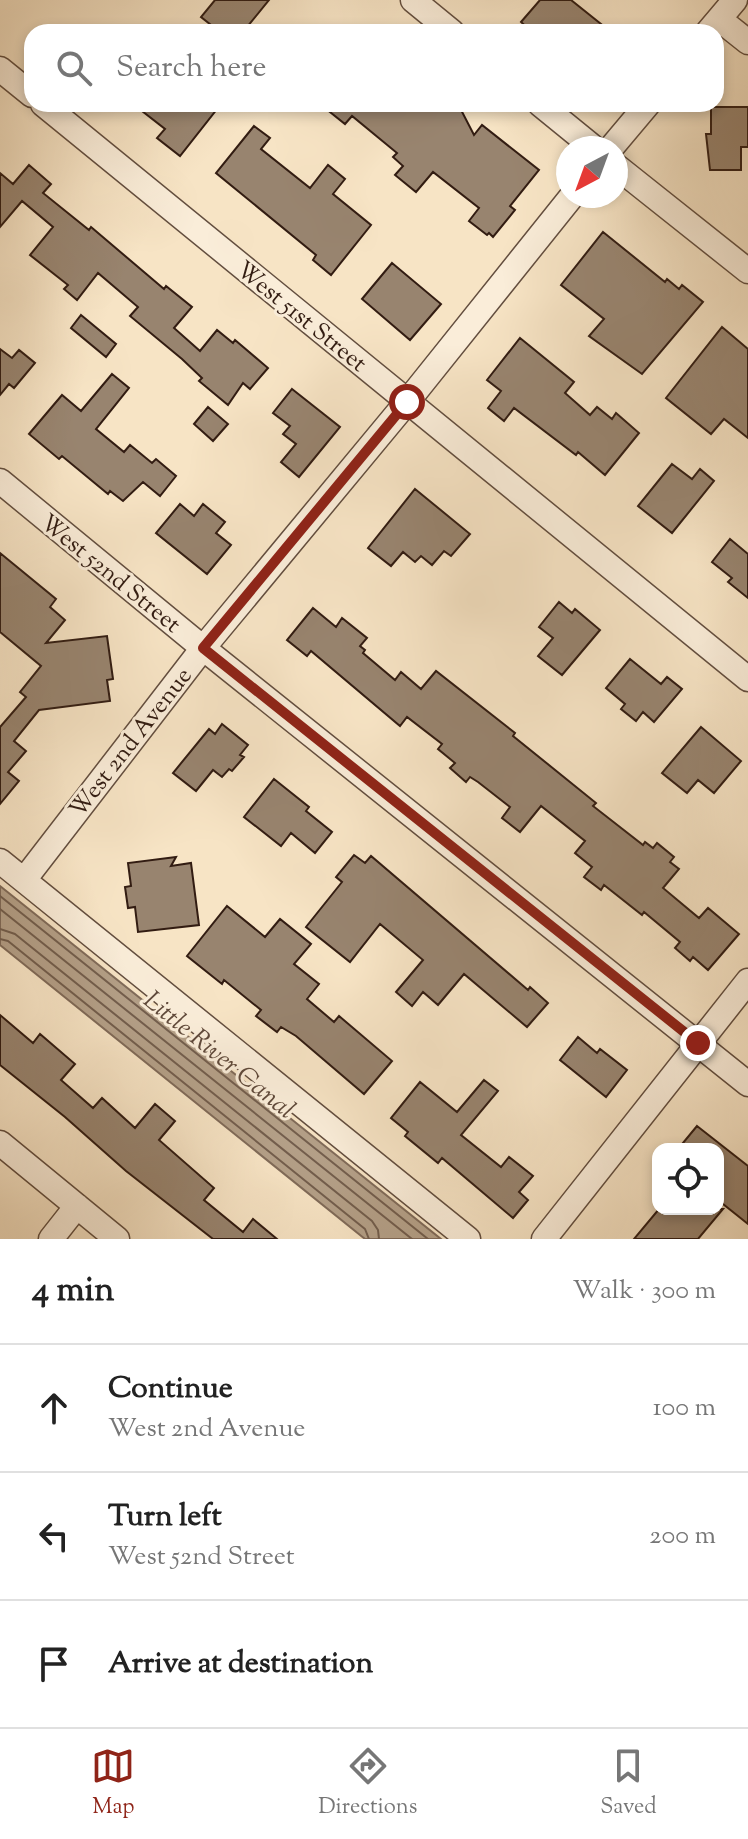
<!DOCTYPE html>
<html lang="en">
<head>
<meta charset="utf-8">
<style>
  :root { --surface:#fff; --page:#f2f2f2; --text:#222; --muted:#767676; --line:#e0e0e0; --accent:#8f2418 }
  body { margin:0; font-family:"Sorts Mill Goudy",serif; background:var(--page); color:var(--text) }
  .controls { position:absolute; right:24px; bottom:24px; display:grid; overflow:hidden; border-radius:16px; box-shadow:0 4px 12px #0003 }
  .controls button { width:72px; height:72px; display:grid; place-items:center; padding:0; border:0; border-bottom:2px solid var(--line); background:var(--surface); color:var(--text); font:40px sans-serif }
  .compass { position:absolute; left:556px; top:136px; width:72px; height:72px; border-radius:50%; background:var(--surface); box-shadow:0 4px 12px #0003; rotate:221deg }
  .stop { position:absolute; width:24px; height:24px; margin:-18px; border:6px solid #8f2418; border-radius:50%; background:#fff }
  .stop.end { background:#8f2418; border-color:#fff; box-shadow:0 2px 8px #0008 }
  .list { margin:0; padding:0; list-style:none }
  h2 { display:flex; justify-content:space-between; align-items:center; height:104px; margin:0; padding:0 32px; font-size:34px }
  h2 small { font-size:26px; font-weight:400; color:var(--muted) }
  .list li { display:grid; grid-template-columns:52px 1fr auto; gap:24px; align-items:center; box-sizing:border-box; height:128px; padding:0 32px; border-top:2px solid var(--line) }
  .list b { display:block; font-size:30px; white-space:nowrap }
  .list p { margin:0; font-size:26px; white-space:nowrap; color:var(--muted) }
  .list em { font-size:26px; font-style:normal; color:var(--muted) }
  .icon { flex:none; width:44px; height:44px; fill:none; stroke:currentColor; stroke-width:2; stroke-linecap:round; stroke-linejoin:round }
  .map { position:relative; flex:none; width:748px; height:1239px; overflow:hidden }
  .search { position:absolute; background:var(--surface); box-shadow:0 4px 12px #0003; left:24px; right:24px; top:24px; height:88px; display:flex; align-items:center; gap:20px; box-sizing:border-box; padding:0 28px; border-radius:24px; color:var(--muted); font-size:30px }
  .sheet { height:488px; background:var(--surface) }
  nav { display:flex; justify-content:space-around; align-items:center; box-sizing:border-box; height:112px; border-top:2px solid var(--line); background:var(--surface); font-size:22px; color:var(--muted) }
  nav a { display:grid; justify-items:center; gap:4px }
  nav .on { color:var(--accent) }
  .map>svg:first-child { display:block }
</style>
</head>
<body>
<div class="map">
<svg width="748" height="1239" viewBox="0 0 748 1239">
  <rect width="100%" height="100%" fill="#f7e4c5"/>
  <filter id="stains"><feTurbulence type="fractalNoise" baseFrequency=".0025" numOctaves="4"/><feColorMatrix values="0 0 0 0 .2 0 0 0 0 .09 0 0 0 0 .02 0 0 0 .5 -.17"/></filter>
  <radialGradient id="worn" r=".72"><stop offset=".6" stop-color="#630" stop-opacity="0"/><stop offset="1" stop-color="#630" stop-opacity=".3"/></radialGradient>
  <path fill="#b4a088" stroke="#806b59" stroke-width="2" d="M0,886L441,1239H365L0,945Z"/>
  <g fill="none" stroke-linecap="round" stroke-linejoin="round">
    <path stroke="#735e4d" stroke-width="2" d="M0,896L428,1239
      M0,909L412,1239
      M0,929L15,934L372,1221L378,1230L379,1239
      M0,939L8,941L365,1229L369,1239"/>
  </g>
  <path fill="#98846f" stroke="#321c12" stroke-width="2" d="M215,0H269L243,32H220L201,17Z
    M540,0H571L611,32H532L521,22Z
    M133,104H221L180,156L157,138L165,129Z
    M320,104H458L474,135L482,125L539,170L510,206L515,210L493,237L489,233L487,235L469,221L479,208L433,172L416,192L395,175L403,166L393,157L397,153L352,116L345,124Z
    M711,107H748V147H741V170H710L706,134H711Z
    M254,126L270,138L261,149L310,188L328,165L345,179L333,194L371,225L331,275L313,260L316,255L216,173Z
    M29,165L51,184L43,193L89,230L91,227L164,289L166,286L192,307L174,328L200,351L217,330L233,343L235,340L268,368L250,389L243,383L228,405L199,381L202,378L182,359L130,316L138,307L98,273L77,300L64,289L68,285L30,255L53,227L22,201L0,227V173L13,184Z
    M603,232L665,282L667,279L679,289L682,285L703,302L642,374L589,336L604,319L561,285Z
    M392,263L441,304L410,340L362,299Z
    M81,315L116,344L106,357L71,328Z
    M722,327L748,349V438L724,419L711,434L666,398Z
    M520,338L574,382L565,393L590,415L597,407L612,419L616,413L639,433L605,475L578,452L576,455L514,408L504,421L488,408L501,391L487,380Z
    M0,349L12,358L19,350L35,363L14,388L9,384L0,395Z
    M112,374L129,388L96,429L124,452L130,445L152,463L156,459L176,476L160,496L143,482L123,501L110,491L108,494L62,456L59,459L29,434L62,395L81,411Z
    M292,389L340,427L299,477L281,462L296,444L283,434L290,426L273,413Z
    M208,407L228,424L213,441L194,424Z
    M672,464L692,479L700,469L714,481L672,533L638,506Z
    M415,489L470,534L451,556L444,551L432,565L421,556L415,562L403,552L391,566L368,548Z
    M180,504L194,516L203,504L225,522L216,533L231,545L207,574L156,533Z
    M730,539L748,554V598L728,582L732,578L712,562Z
    M0,553L56,599L50,607L65,620L46,643L107,636L113,679L107,680L110,701L39,710L14,741L26,751L8,772L19,781L0,804V727L26,697L20,692L41,666L0,632Z
    M559,602L572,613L575,609L600,630L562,675L538,656L553,638L539,627Z
    M313,608L336,627L342,618L367,638L360,646L365,650L363,653L395,680L401,672L421,689L436,671L515,733L513,736L596,803L593,806L643,845L645,842L653,848L657,843L674,857L670,862L679,869L663,888L699,918L708,908L739,934L708,970L693,957L690,961L675,948L680,942L644,912L642,915L604,885L601,890L584,877L592,867L575,853L585,841L541,806L520,832L502,818L510,807L478,782L470,777L466,782L450,768L455,763L438,749L442,744L407,717L400,726L311,651L307,656L287,640Z
    M630,659L661,684L667,677L682,689L654,722L643,712L636,721L621,709L625,704L606,688Z
    M222,724L248,745L240,755L244,757L232,771L229,769L222,777L213,770L196,791L173,773L209,729L215,734Z
    M701,727L741,761L714,793L698,780L687,793L662,773Z
    M274,779L309,807L306,811L332,832L315,853L291,833L281,846L244,817Z
    M354,855L365,863L371,856L528,990L530,987L548,1003L527,1027L464,974L438,1005L423,992L412,1006L396,992L423,960L380,924L350,962L306,927L342,882L336,877Z
    M176,857L171,866L191,863L199,925L138,932L135,907L128,908L125,887L131,886L128,863Z
    M227,906L265,937L280,919L311,944L294,964L319,984L307,999L334,1022L339,1016L392,1061L364,1094L296,1036L281,1027L277,1032L256,1016L261,1010L224,980L222,984L187,956Z
    M0,1015L33,1043L40,1034L75,1064L61,1080L93,1108L102,1098L135,1128L155,1104L175,1121L159,1140L214,1188L204,1200L243,1232L253,1219L277,1239H213L126,1171L65,1117L0,1065Z
    M578,1037L597,1053L600,1049L627,1070L606,1097L560,1060Z
    M484,1080L498,1091L461,1135L501,1167L509,1157L533,1176L519,1192L528,1200L513,1218L442,1158L438,1163L405,1136L408,1132L391,1118L420,1082L457,1112Z
    M697,1126L748,1166V1224L718,1200V1149H678Z
    M659,1209H723L698,1239H634Z"/>
  <g fill="none" stroke-linecap="round" stroke-linejoin="round">
    <defs>
      <path id="minor" d="M413,0L452,32
        M719,19L748,42
        M708,32L735,0
        M0,69L32,95
        M43,104L748,679
        M540,104L594,148
        M611,148L648,104
        M616,166L748,271
        M0,481L203,648L748,1084
        M0,861L468,1239
        M24,880L203,648L407,402L572,196
        M0,1143L117,1239
        M51,1239L77,1206
        M544,1239L748,981"/>
    </defs>
    <use href="#minor" stroke="#634e3f" stroke-width="27"/>
    <use href="#minor" stroke="#faedd9" stroke-width="24"/>
  </g>
  <g fill="none" stroke-linecap="round" stroke-linejoin="round">
    <path stroke="#8f2418" stroke-width="10" d="M407,402L203,648L698,1043"/>
  </g>
  <g text-anchor="middle" stroke-width="6" stroke-linejoin="round" paint-order="stroke">
    <g font-size="24" fill="#321c12" stroke="#faedd9">
      <text transform="translate(302 316) rotate(39)" y="8">West 51st Street</text>
      <text transform="translate(111 573) rotate(39)" y="8">West 52nd Street</text>
      <text transform="translate(130 742) rotate(-52)" y="8">West 2nd Avenue</text>
    </g>
    <g font-size="26" font-style="italic" fill="#604a3b" stroke="#faedd9">
      <text transform="translate(220 1054) rotate(39)" y="9">Little River Canal</text>
    </g>
  </g>
  <rect width="100%" height="100%" filter="url(#stains)"/>
  <rect width="100%" height="100%" fill="url(#worn)"/>
</svg>
<div class="controls">
<button><svg class="icon" aria-label="locate" viewBox="0 0 24 24"><circle cx="12" cy="12" r="6"/><path d="M12 2v4M12 18v4M2 12h4M18 12h4"/></svg></button>
</div>
<svg class="compass" viewBox="-18 -18 36 36"><path d="M0-13l5 13h-10z" fill="#e53935"/><path d="M0 13l5-13h-10z" fill="#767676"/></svg>
<div class="stop" style="left:407px;top:402px"></div>
<div class="stop end" style="left:698px;top:1043px"></div>
<div class="search"><svg class="icon" aria-label="search" viewBox="0 0 24 24"><circle cx="10" cy="10" r="6"/><path d="M15 15l6 6"/></svg>Search here</div>
</div>
<section class="sheet">
<h2>4 min<small>Walk · 300 m</small></h2>
<ul class="list">
<li><svg class="icon" aria-label="ahead" viewBox="0 0 24 24"><path d="M12 20V5M6 11l6-6 6 6"/></svg><div><b>Continue</b><p>West 2nd Avenue</p></div><em>100 m</em></li>
<li><svg class="icon" aria-label="left" viewBox="0 0 24 24"><path d="M17 20v-9H6M10 6l-5 5 5 5"/></svg><div><b>Turn left</b><p>West 52nd Street</p></div><em>200 m</em></li>
<li><svg class="icon" aria-label="arrive" viewBox="0 0 24 24"><path d="M6 21V4h12l-3 4 3 4H6"/></svg><div><b>Arrive at destination</b></div></li>
</ul>
</section>
<nav>
<a class="on"><svg class="icon" aria-label="map" viewBox="0 0 24 24"><path d="M3 6l6-2 6 2 6-2v14l-6 2-6-2-6 2zM9 4v14M15 6v14"/></svg>Map</a>
<a><svg class="icon" aria-label="directions" viewBox="0 0 24 24"><path d="M12 3l9 9-9 9-9-9zM9 14v-3h6M13 9l2 2-2 2"/></svg>Directions</a>
<a><svg class="icon" aria-label="saved" viewBox="0 0 24 24"><path d="M7 4h10v16l-5-4-5 4z"/></svg>Saved</a>
</nav>
</body>
</html>
